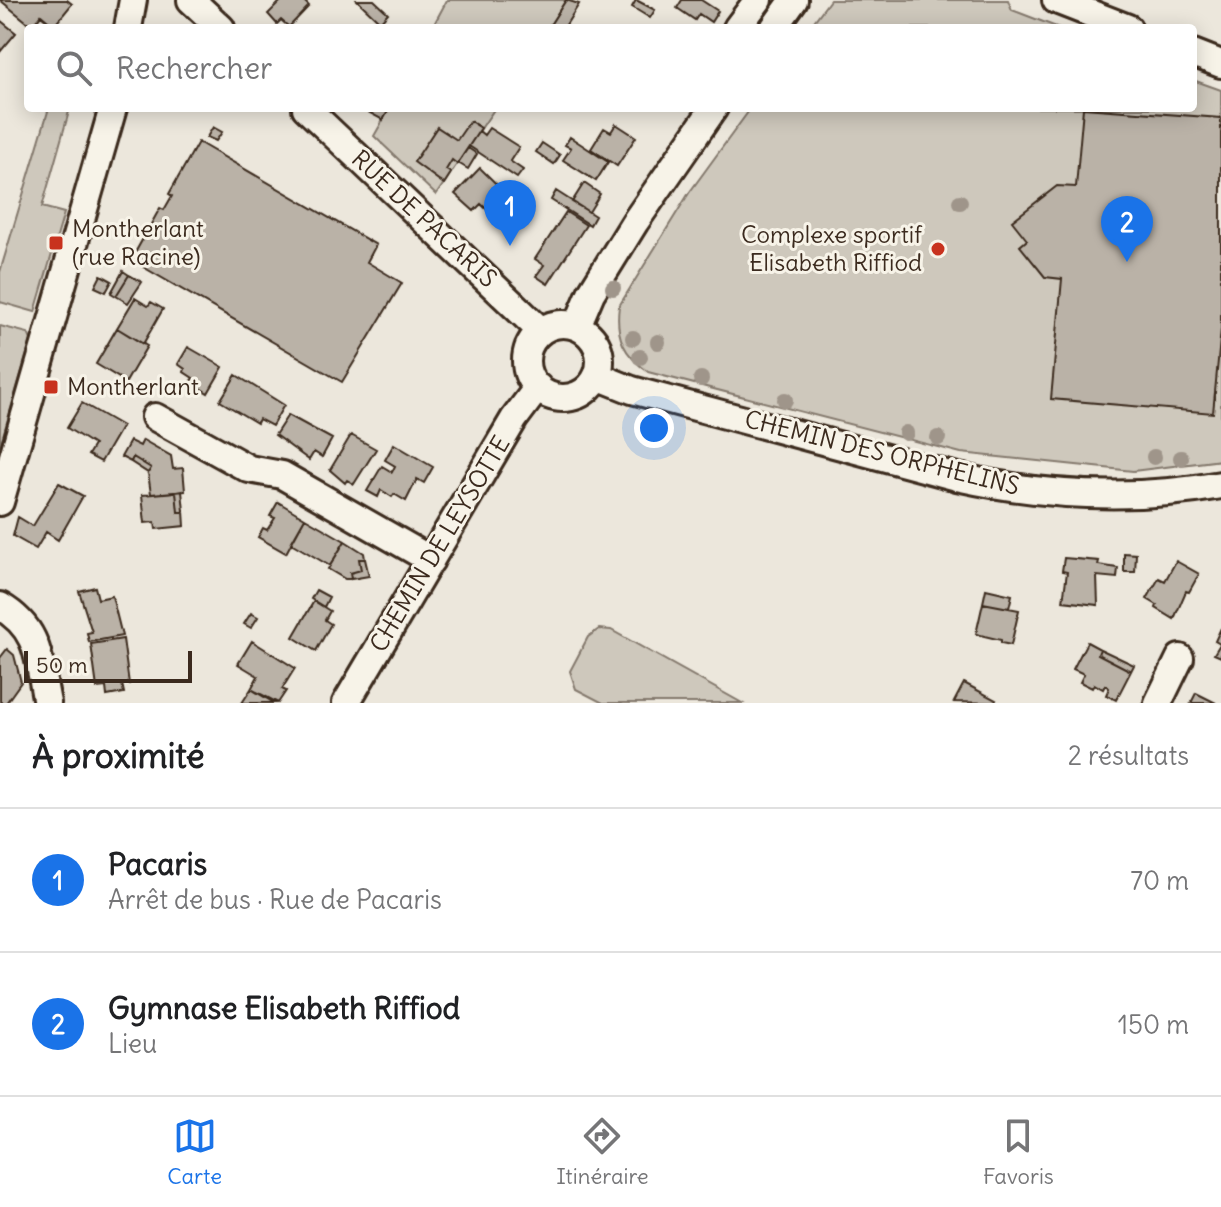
<!DOCTYPE html>
<html lang="fr">
<head>
<meta charset="utf-8">
<style>
  :root { --surface:#fff; --page:#f2f2f2; --text:#202124; --muted:#757577; --line:#e0e0e0; --accent:#1a73e8 }
  body { margin:0; font-family:Delius,sans-serif; background:var(--page); color:var(--text) }
  .scale { position:absolute; left:24px; bottom:20px; width:168px; box-sizing:border-box; padding-left:8px; border:4px solid #3b2a1e; border-top:0; font-size:22px; line-height:28px; white-space:nowrap; color:#3b2a1e; -webkit-text-stroke:6px #f7f3e8; paint-order:stroke }
  .you { position:absolute; left:654px; top:428px; width:28px; height:28px; margin:-20px; border:6px solid #fff; border-radius:50%; background:#1a73e8; box-shadow:0 0 0 12px #1a73e833 }
  .badge { display:grid; place-items:center; width:52px; height:52px; border-radius:50%; background:var(--accent); color:#fff; font-size:26px; font-weight:700 }
  .pin { position:absolute; translate:-50% -66px; filter:drop-shadow(0 2px 4px #0008) }
  .pin::after { content:''; position:absolute; top:42px; width:28px; height:24px; background:inherit; clip-path:polygon(0 0,100% 0,50% 100%) }
  .list { margin:0; padding:0; list-style:none }
  h2 { display:flex; justify-content:space-between; align-items:center; height:104px; margin:0; padding:0 32px; font-size:34px }
  h2 small { font-size:26px; font-weight:400; color:var(--muted) }
  .list li { display:grid; grid-template-columns:52px 1fr auto; gap:24px; align-items:center; box-sizing:border-box; height:144px; padding:0 32px; border-top:2px solid var(--line) }
  .list b { display:block; font-size:30px; white-space:nowrap }
  .list p { margin:0; font-size:26px; white-space:nowrap; color:var(--muted) }
  .list em { font-size:26px; font-style:normal; color:var(--muted) }
  .icon { flex:none; width:44px; height:44px; fill:none; stroke:currentColor; stroke-width:2; stroke-linecap:round; stroke-linejoin:round }
  .map { position:relative; flex:none; width:1221px; height:703px; overflow:hidden }
  .search { position:absolute; background:var(--surface); box-shadow:0 4px 20px #0003; left:24px; right:24px; top:24px; height:88px; display:flex; align-items:center; gap:20px; box-sizing:border-box; padding:0 28px; border-radius:8px; color:var(--muted); font-size:30px }
  .sheet { height:392px; background:var(--surface) }
  nav { display:flex; justify-content:space-around; align-items:center; box-sizing:border-box; height:112px; border-top:2px solid var(--line); background:var(--surface); font-size:22px; color:var(--muted) }
  nav a { display:grid; justify-items:center; gap:4px }
  nav .on { color:var(--accent) }
  .map>svg:first-child { display:block }
</style>
</head>
<body>
<div class="map">
<svg width="1221" height="703" viewBox="0 0 1221 703">
  <rect width="100%" height="100%" fill="#ece7dc"/>
  <filter id="ink" filterUnits="userSpaceOnUse"><feTurbulence type="fractalNoise" baseFrequency=".0125" numOctaves="2"/><feDisplacementMap in="SourceGraphic" scale="16" xChannelSelector="R" yChannelSelector="G"/><feConvolveMatrix kernelMatrix="1 2 1 2 8 2 1 2 1" color-interpolation-filters="sRGB"/></filter>
  <g filter="url(#ink)">
    <path fill="#cec8bc" stroke="#84796d" stroke-width="2" d="M447,0H566L548,28H432Z
      M830,0H1008L1012,10L1059,28H809Z
      M1193,80L1221,90V460L1133,471L961,453L648,372C624,354 615,338 619,306L689,193L751,108H1193Z
      M49,108H70L42,207L64,213L35,312L0,302V272Z
      M390,108H495L436,195L374,136Z
      M0,326L28,333L31,340L0,446Z
      M599,629L611,630L742,703H603L576,689L570,671L588,637Z"/>
    <path fill="#bab2a7" stroke="#3b2a1e" stroke-width="2" d="M0,0H67L72,4L54,26L41,15L32,26Z
      M282,0H303L309,6L289,27L281,20L277,24L268,14Z
      M357,0H374L388,13L380,22Z
      M566,0L579,4L564,28H554L550,25Z
      M636,0L655,10L650,18L632,7Z
      M682,0H701L718,11L711,22L699,14L695,20L677,8Z
      M0,20L16,33L0,52Z
      M368,108H390L383,120L366,111Z
      M1083,108L1221,118V329L1213,413L1051,399L1062,279L1045,277L1020,246L1027,240L1012,221L1057,186L1076,187Z
      M470,121L481,128L457,164L452,160L446,170L451,173L444,184L414,162L437,127L457,140Z
      M616,124L636,137L617,166L591,149L604,128L611,132Z
      M213,127L222,132L216,141L207,137Z
      M489,128L519,147L510,161L523,170L517,178L469,146L479,131L484,135Z
      M570,137L608,162L596,181L563,160L571,148L565,145Z
      M198,142L376,245L367,262L402,283L342,382L131,260L160,208L164,210L172,196L169,194Z
      M542,143L560,155L554,164L536,152Z
      M468,148L477,154L468,169L458,163Z
      M480,168L521,208L504,226L481,204L474,211L455,194Z
      M584,183L600,194L589,212L572,202Z
      M556,191L595,216L590,225L551,200Z
      M566,212L586,225L548,284L536,276L544,265L535,259Z
      M123,271L129,275L116,296L111,293Z
      M101,275L112,281L106,292L95,287Z
      M129,275L142,282L128,303L116,296Z
      M135,298L148,306L151,302L163,309L143,344L117,328Z
      M117,328L147,346L126,382L96,364Z
      M188,347L223,367L208,393L190,382L193,378L184,372L185,369L178,364Z
      M236,375L284,405L272,426L259,419L257,423L220,401Z
      M82,403L122,426L101,462L88,455L94,445L67,428Z
      M288,415L332,439L322,457L314,452L309,460L275,435Z
      M351,435L376,449L354,484L347,480L345,483L330,470Z
      M143,440L171,456L173,469L183,468L185,491L151,494L148,473L151,468L133,457L131,462L121,457L130,441L140,446Z
      M394,444L433,467L424,483L417,479L406,501L394,494L392,497L381,490L378,497L367,491L382,466L392,472L395,466L385,460Z
      M133,457L151,468L148,473L131,462Z
      M59,483L83,496L58,540L46,532L36,549L13,536L18,517L33,526Z
      M182,491L184,511L178,512L176,492Z
      M176,492L178,512L184,511L185,526L156,529L155,522L145,523L142,495Z
      M278,502L305,518L286,553L258,537L263,528L267,530L275,518L270,516Z
      M305,518L345,541L330,566L291,543Z
      M345,541L364,553L365,559H359L361,570L350,573L351,579H345L328,569Z
      M1124,553L1136,554L1135,572H1124Z
      M1064,558L1099,561L1098,565L1118,568L1117,578L1097,576L1098,605L1063,601L1067,572L1062,571Z
      M359,559H365L369,576L351,579L350,573L361,570Z
      M1176,561L1199,574L1189,592L1186,591L1174,619L1156,608L1157,605L1147,599L1159,578L1165,581Z
      M95,587L98,599L112,596L122,636L89,642L87,633L92,632L79,591Z
      M986,589L1012,595L1009,608L983,603Z
      M316,590L329,597L324,607L311,599Z
      M314,601L330,611L325,620L331,624L316,651L293,637Z
      M983,603L1019,610L1011,645L1001,643V640L976,634Z
      M251,613L258,617L251,628L244,624Z
      M1221,628V657L1214,654L1220,644L1215,641Z
      M123,639L129,684H122L124,693L107,696L106,687L97,688L91,644Z
      M252,641L295,668L282,689L286,691L278,703L251,689L258,676L238,664Z
      M1087,642L1100,649L1098,654L1131,671L1116,700L1106,695L1109,688L1105,685L1103,689L1094,684L1092,688L1080,682L1084,674L1073,669Z
      M7,649L14,655L21,682L6,703H2L0,701V658Z
      M1100,649L1134,665L1131,671L1098,654Z
      M964,683L996,700L994,703L954,702Z
      M251,689L274,703H242Z
      M1196,693L1216,703H1191Z"/>
    <g fill="none" stroke-linecap="round" stroke-linejoin="round">
      <defs>
        <path id="minor" d="M191,0L221,28
          M1056,0L1128,28
          M128,28L133,0
          M737,28L758,0
          M774,28L794,0
          M1193,53L1221,64
          M306,108L541,331
          M526 361a37 37 0 1 1 74 0a37 37 0 1 1-74 0Z
          M577,326L591,293L635,222L714,108
          M597,376L632,390L957,477C1044,496 1133,501 1221,485
          M155,417L249,469L282,475L431,560
          M0,502L113,108
          M0,606C41,630 38,660 47,703
          M346,703L514,419L538,387
          M1158,703L1180,658"/>
      </defs>
      <use href="#minor" stroke="#3b2a1e" stroke-width="32"/>
      <use href="#minor" stroke="#f7f3e8" stroke-width="26"/>
    </g>
    <g fill="#9f958a">
      <circle cx="960" cy="202" r="8"/>
      <circle cx="613" cy="288" r="8"/>
      <circle cx="633" cy="338" r="8"/>
      <circle cx="658" cy="342" r="8"/>
      <circle cx="640" cy="357" r="8"/>
      <circle cx="701" cy="379" r="8"/>
      <circle cx="785" cy="400" r="8"/>
      <circle cx="906" cy="433" r="8"/>
      <circle cx="938" cy="438" r="8"/>
      <circle cx="1154" cy="457" r="8"/>
      <circle cx="1181" cy="458" r="8"/>
    </g>
  </g>
  <g fill="#c8321e" stroke="#f7f3e8" stroke-width="3">
    <rect x="48" y="235" width="16" height="16" rx="4"/>
    <circle cx="938" cy="249" r="8"/>
    <rect x="43" y="379" width="16" height="16" rx="4"/>
  </g>
  <g text-anchor="middle" stroke-width="6" stroke-linejoin="round" paint-order="stroke">
    <g font-size="24" fill="#3b2a1e" stroke="#f7f3e8">
      <text transform="translate(424 219) rotate(43)" y="8">RUE DE PACARIS</text>
      <text transform="translate(882 453) rotate(14)" y="8">CHEMIN DES ORPHELINS</text>
      <text transform="translate(440 544) rotate(-59)" y="8">CHEMIN DE LEYSOTTE</text>
    </g>
    <g font-size="24" fill="#3b2a1e" stroke="#f7f3e8" text-anchor="start">
      <text x="72" y="237">Montherlant<tspan x="72" dy="28">(rue Racine)</tspan></text>
      <text x="922" y="243" text-anchor="end">Complexe sportif<tspan x="922" dy="28">Elisabeth Riffiod</tspan></text>
      <text x="67" y="395">Montherlant</text>
    </g>
  </g>
</svg>
<div class="scale">50 m</div>
<div class="you"></div>
<div class="pin badge" style="left:510px;top:246px">1</div>
<div class="pin badge" style="left:1127px;top:262px">2</div>
<div class="search"><svg class="icon" aria-label="search" viewBox="0 0 24 24"><circle cx="10" cy="10" r="6"/><path d="M15 15l6 6"/></svg>Rechercher</div>
</div>
<section class="sheet">
<h2>À proximité<small>2 résultats</small></h2>
<ul class="list">
<li><span class="badge">1</span><div><b>Pacaris</b><p>Arrêt de bus · Rue de Pacaris</p></div><em>70 m</em></li>
<li><span class="badge">2</span><div><b>Gymnase Elisabeth Riffiod</b><p>Lieu</p></div><em>150 m</em></li>
</ul>
</section>
<nav>
<a class="on"><svg class="icon" aria-label="map" viewBox="0 0 24 24"><path d="M3 6l6-2 6 2 6-2v14l-6 2-6-2-6 2zM9 4v14M15 6v14"/></svg>Carte</a>
<a><svg class="icon" aria-label="directions" viewBox="0 0 24 24"><path d="M12 3l9 9-9 9-9-9zM9 14v-3h6M13 9l2 2-2 2"/></svg>Itinéraire</a>
<a><svg class="icon" aria-label="saved" viewBox="0 0 24 24"><path d="M7 4h10v16l-5-4-5 4z"/></svg>Favoris</a>
</nav>
</body>
</html>
